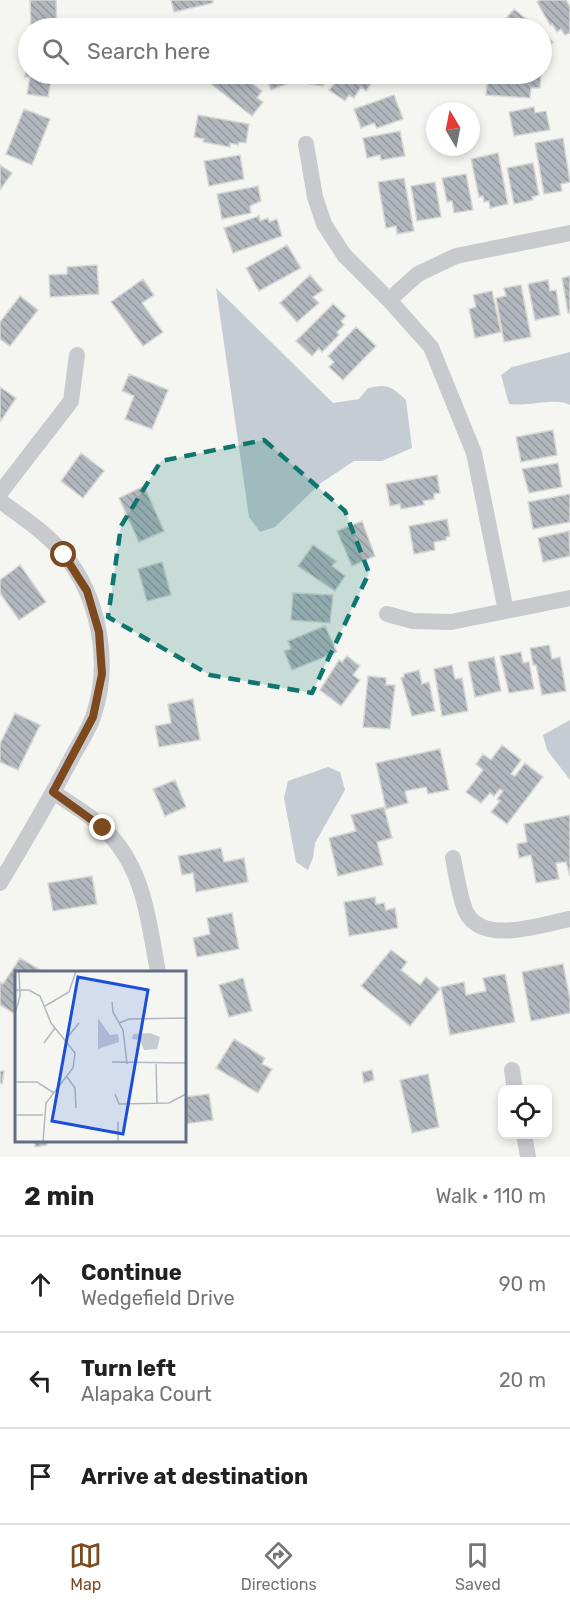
<!DOCTYPE html>
<html lang="en">
<head>
<meta charset="utf-8">
<style>
  :root { --surface:#fff; --page:#f2f2f2; --text:#202124; --muted:#757577; --line:#e0e0e0; --accent:#7d491f }
  body { margin:0; font-family:Rubik,sans-serif; background:var(--page); color:var(--text) }
  .controls { position:absolute; right:18px; bottom:18px; display:grid; overflow:hidden; border-radius:12px; box-shadow:0 3px 9px #0003 }
  .controls button { width:54px; height:54px; display:grid; place-items:center; padding:0; border:0; border-bottom:2px solid var(--line); background:var(--surface); color:var(--text); font:30px sans-serif }
  .compass { position:absolute; left:426px; top:102px; width:54px; height:54px; border-radius:50%; background:var(--surface); box-shadow:0 3px 9px #0003; rotate:350deg }
  .stop { position:absolute; width:18px; height:18px; margin:-14px; border:4px solid #7d491f; border-radius:50%; background:#fff }
  .stop.end { background:#7d491f; border-color:#fff; box-shadow:0 2px 6px #0008 }
  .list { margin:0; padding:0; list-style:none }
  h2 { display:flex; justify-content:space-between; align-items:center; height:78px; margin:0; padding:0 24px; font-size:26px }
  h2 small { font-size:20px; font-weight:400; color:var(--muted) }
  .list li { display:grid; grid-template-columns:39px 1fr auto; gap:18px; align-items:center; box-sizing:border-box; height:96px; padding:0 24px; border-top:2px solid var(--line) }
  .list b { display:block; font-size:22px; white-space:nowrap }
  .list p { margin:0; font-size:20px; white-space:nowrap; color:var(--muted) }
  .list em { font-size:20px; font-style:normal; color:var(--muted) }
  .icon { flex:none; width:33px; height:33px; fill:none; stroke:currentColor; stroke-width:2; stroke-linecap:round; stroke-linejoin:round }
  .map { position:relative; flex:none; width:570px; height:1157px; overflow:hidden }
  .search { position:absolute; background:var(--surface); box-shadow:0 3px 9px #0003; left:18px; right:18px; top:18px; height:66px; display:flex; align-items:center; gap:15px; box-sizing:border-box; padding:0 21px; border-radius:33px; color:var(--muted); font-size:22px }
  .sheet { height:366px; background:var(--surface) }
  nav { display:flex; justify-content:space-around; align-items:center; box-sizing:border-box; height:84px; border-top:2px solid var(--line); background:var(--surface); font-size:16px; color:var(--muted) }
  nav a { display:grid; justify-items:center; gap:3px }
  nav .on { color:var(--accent) }
  .map>svg:first-child { display:block }
</style>
</head>
<body>
<div class="map">
<svg width="570" height="1157" viewBox="0 0 570 1157">
  <defs>
    <pattern id="building-back-hatch" width="6" height="6" patternUnits="userSpaceOnUse" patternTransform="scale(1.5)"><rect width="6" height="6" fill="#b2b7be"/><path d="M-1 5l2 2M0 0l6 6M5-1l2 2" fill="none" stroke="#9499a0"/></pattern>
  </defs>
  <rect width="100%" height="100%" fill="#f5f6f2"/>
  <path fill="#c5ccd3" d="M216,288L333,403L359,399L368,388C388,383 392,387 406,400L412,448L382,461H354L321,483L275,527L260,532L249,517Z
    M570,352V405C558,397 527,407 509,404L501,375L512,367Z
    M570,720V780L547,750L543,735Z
    M328,767L340,772L345,790L315,843L313,858L308,870L296,862L284,798L288,781Z"/>
  <path fill="url(#building-back-hatch)" stroke="#d7d7d5" stroke-width="1.5" d="M30,0H56L57,28H31Z
    M171,0H213V3L174,12Z
    M540,0H566L570,7V33L565,35L561,29L557,32L552,24L550,25L537,2Z
    M514,9L537,28H498Z
    M542,32L553,42L542,56Z
    M28,56V74H52L48,97L27,94L30,77H25Z
    M219,74H240L262,91L257,98L263,102L252,116L211,84Z
    M265,74H291L293,78L288,80L289,83L271,90Z
    M305,74H329H324L323,86L304,83Z
    M343,74H378L366,91L361,87L354,98L349,95L345,101L329,90Z
    M488,74H541L540,88H531L530,98L486,95Z
    M394,95L403,119L377,128L374,123L361,128L354,109Z
    M534,107L535,113L546,111L550,130L514,136L509,112Z
    M24,109L50,119L32,165L6,154Z
    M198,115L249,124L246,143L239,142L238,145L230,143V147L203,142L204,139L194,137Z
    M400,131L405,156L381,160L380,155L367,158L363,138Z
    M563,138L570,182L561,184L562,191L544,194L535,143Z
    M498,153L508,204L490,208L489,201L484,202L483,196L479,197L471,159Z
    M240,155L244,179L209,186L204,161Z
    M533,163L539,195L532,197L533,200L514,204L507,168Z
    M0,165L12,173L0,190Z
    M466,174L473,210L454,213L452,201L447,202L442,178Z
    M404,178L414,231L397,234L396,226L386,228L378,182Z
    M435,182L441,217L417,221L411,186Z
    M258,186L261,201L250,206L251,213L222,219L217,194Z
    M259,216L260,221L268,218L269,222L277,219L282,236L233,253L224,228Z
    M287,245L301,268L259,291L246,268Z
    M97,265L99,294L50,297L49,275L67,274V267Z
    M310,275L323,290L313,297L319,303L297,322L280,303Z
    M570,276V313H568L562,278Z
    M143,279L154,295L142,303L163,332L143,346L111,302Z
    M548,280L550,291L556,290L560,315L535,320L528,284Z
    M521,285L531,337L504,342L496,298L506,296L504,288Z
    M492,291L501,332L475,338L469,309L476,307L473,295Z
    M20,296L38,310L10,346L0,339V322Z
    M333,304L346,316L341,321L344,325L337,332L339,335L322,352L319,348L312,356L296,341Z
    M356,327L376,346L343,380L329,367L334,362L328,356Z
    M129,374L168,390L152,429L125,419L134,396L122,391Z
    M0,387L16,398L0,422Z
    M553,430L557,455L521,462L516,437Z
    M81,453L104,471L83,498L61,481Z
    M558,463L562,487L529,493L522,469Z
    M437,475L440,493L434,494V499L423,501L424,505L401,509L400,504L390,506L386,484Z
    M144,486L164,531L139,542L119,498Z
    M570,494V522L533,529L528,502Z
    M447,519L450,536L446,537V540L434,542L435,550L414,554L409,526Z
    M362,521L375,556L352,566L337,531Z
    M569,531L570,556L543,562L538,538Z
    M313,545L336,561L332,566L345,576L335,591L298,566Z
    M162,562L171,595L147,601L138,569Z
    M20,565L46,602L19,620L0,593V580Z
    M293,593L333,595L330,623L291,620Z
    M325,626L337,652L292,670L284,651L291,649L288,641Z
    M549,645L552,659L560,657L566,691L542,695L536,665H533L530,648Z
    M521,652L523,663L529,662L534,689L509,693L500,656Z
    M347,656L360,666L353,675L360,680L341,706L320,690L339,660L342,662Z
    M494,657L501,691L475,697L468,662Z
    M452,665L455,679L462,678L468,711L442,716L434,669Z
    M419,670L422,684L429,682L435,711L412,716L401,678L404,677V674Z
    M368,676L386,678V685H395L390,729L363,727Z
    M193,699L200,740L159,747L155,726L171,723L168,704Z
    M15,713L40,725L18,770L0,762V744Z
    M502,745L521,760L511,774L515,776L525,763L543,777L507,824L491,812L500,801L497,799L503,791L500,789L494,796L490,793L481,803L466,792L483,770L476,764L483,754L491,760Z
    M440,749L449,790L428,794L426,787L405,791L408,803L386,809L376,763Z
    M175,780L186,807L165,816L153,789Z
    M384,807L392,838L377,842L383,865L338,876L329,838L356,831L351,815Z
    M570,815V876L566,862L556,863L559,879L536,883L531,855L519,858L517,844L527,842L524,824Z
    M221,848L224,862L244,858L248,882L196,892L193,873L182,875L178,856Z
    M92,876L97,904L53,911L48,883Z
    M375,897L376,904L384,903L386,910L395,908L398,928L349,936L344,902Z
    M232,913L239,949L197,957L193,938L210,934L207,918Z
    M391,950L407,962L401,970L420,985L426,977L440,989L410,1026L361,986Z
    M20,958L42,971L16,972V1011L15,1014L0,1005V982L3,984Z
    M563,964L570,999V1013L531,1021L522,972Z
    M505,974L515,1022L450,1035L441,987L464,982L466,995L486,991L483,978Z
    M243,978L252,1011L229,1017L219,985Z
    M234,1039L265,1058L262,1064L272,1069L258,1093L216,1068Z
    M372,1070L374,1080L364,1083L362,1072Z
    M0,1071H4L2,1084L0,1083Z
    M428,1074L439,1127L412,1133L400,1080Z
    M209,1094L213,1120L184,1124V1097Z
    M34,1140H46L47,1145L35,1147Z"/>
  <g fill="none" stroke-linecap="round" stroke-linejoin="round">
    <path stroke="#c8cace" stroke-width="16" d="M306,144L315,197L324,224L344,255L389,300L431,347L474,453L506,611
      M389,300L418,274L456,256L570,233
      M0,493L71,401L77,355
      M0,501C22,517 45,532 63,553C99,596 112,663 93,717C88,732 77,747 70,761C48,802 24,843 0,883
      M387,614L413,621L451,622L570,598
      M53,792C72,805 94,817 109,834C145,872 149,924 158,972
      M453,858C456,873 460,899 466,912C483,946 542,924 570,919
      M512,1070L515,1090
      M524,1134L528,1157"/>
  </g>
  <g fill="none" stroke-linecap="round" stroke-linejoin="round">
    <path stroke="#7d491f" stroke-width="8" d="M64,555L87,591L99,632L102,674L93,717L53,792L103,828"/>
  </g>
  <path fill="#0f766e" fill-opacity="0.2" stroke="#0f766e" stroke-width="4.5" stroke-dasharray="12 8" stroke-linejoin="round" d="M264,440L345,511L369,573L312,693L210,675L108,617L121,526L161,461Z"/>
  <g transform="translate(15 971)">
    <rect width="171" height="171" fill="#f5f6f2"/>
    <path d="M83,47L95,64L103,63L104,71L83,78ZM135,62L145,66L142,78L129,79L125,69L117,68L118,63Z" fill="#c5ccd3"/>
    <path fill="none" stroke="#b2b8c0" stroke-width="1.5" d="M0,19H14L25,25L36,52L60,82L58,97L31,132L28,171M97,31L98,41L108,59L112,93M30,35L54,21L61,0M0,43L5,25L4,0M104,52L114,48L171,47M51,68L64,52M29,72L40,57M97,91L171,92M141,93L142,132M52,106L60,117L61,137M1,111H22L39,122M100,123L104,133L154,132L171,123M0,144H28M103,151V171"/>
    <path fill="#1d4ed8" fill-opacity="0.15" stroke="#1d4ed8" stroke-width="3" d="M63,6L133,19L108,163L37,150Z"/>
    <rect width="171" height="171" fill="none" stroke="#636e85" stroke-width="3"/>
  </g>
</svg>
<div class="controls">
<button><svg class="icon" aria-label="locate" viewBox="0 0 24 24"><circle cx="12" cy="12" r="6"/><path d="M12 2v4M12 18v4M2 12h4M18 12h4"/></svg></button>
</div>
<svg class="compass" viewBox="-18 -18 36 36"><path d="M0-13l5 13h-10z" fill="#e53935"/><path d="M0 13l5-13h-10z" fill="#757577"/></svg>
<div class="stop" style="left:64px;top:555px"></div>
<div class="stop end" style="left:103px;top:828px"></div>
<div class="search"><svg class="icon" aria-label="search" viewBox="0 0 24 24"><circle cx="10" cy="10" r="6"/><path d="M15 15l6 6"/></svg>Search here</div>
</div>
<section class="sheet">
<h2>2 min<small>Walk · 110 m</small></h2>
<ul class="list">
<li><svg class="icon" aria-label="ahead" viewBox="0 0 24 24"><path d="M12 20V5M6 11l6-6 6 6"/></svg><div><b>Continue</b><p>Wedgefield Drive</p></div><em>90 m</em></li>
<li><svg class="icon" aria-label="left" viewBox="0 0 24 24"><path d="M17 20v-9H6M10 6l-5 5 5 5"/></svg><div><b>Turn left</b><p>Alapaka Court</p></div><em>20 m</em></li>
<li><svg class="icon" aria-label="arrive" viewBox="0 0 24 24"><path d="M6 21V4h12l-3 4 3 4H6"/></svg><div><b>Arrive at destination</b></div></li>
</ul>
</section>
<nav>
<a class="on"><svg class="icon" aria-label="map" viewBox="0 0 24 24"><path d="M3 6l6-2 6 2 6-2v14l-6 2-6-2-6 2zM9 4v14M15 6v14"/></svg>Map</a>
<a><svg class="icon" aria-label="directions" viewBox="0 0 24 24"><path d="M12 3l9 9-9 9-9-9zM9 14v-3h6M13 9l2 2-2 2"/></svg>Directions</a>
<a><svg class="icon" aria-label="saved" viewBox="0 0 24 24"><path d="M7 4h10v16l-5-4-5 4z"/></svg>Saved</a>
</nav>
</body>
</html>
